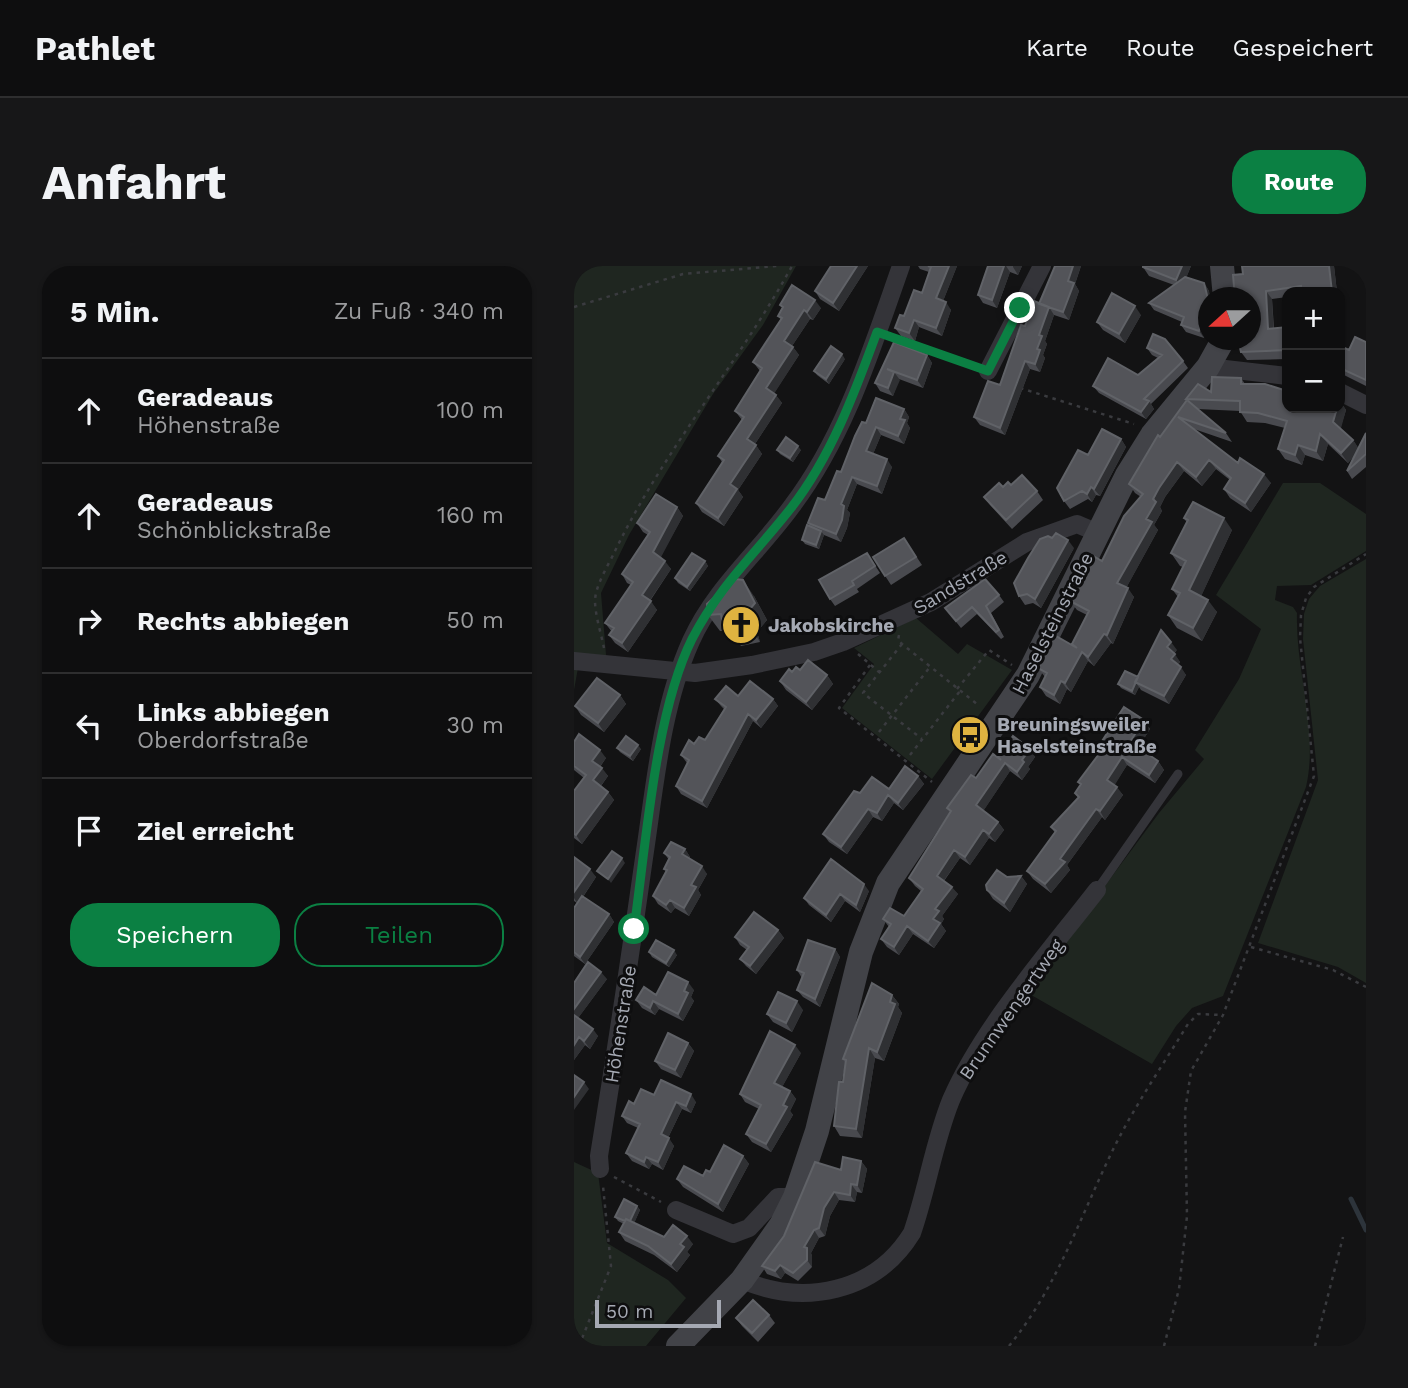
<!DOCTYPE html>
<html lang="de">
<head>
<meta charset="utf-8">
<style>
  :root { --surface:#0e0e0f; --page:#171718; --text:#f1f3f6; --muted:#9b9c9e; --line:#2e2e2f; --accent:#0b8043 }
  body { margin:0; font-family:"Work Sans",sans-serif; background:var(--page); color:var(--text) }
  .controls { position:absolute; right:21px; top:21px; display:grid; overflow:hidden; border-radius:14px; box-shadow:0 2px 5px #0004 }
  .controls button { width:63px; height:63px; display:grid; place-items:center; padding:0; border:0; border-bottom:2px solid var(--line); background:var(--surface); color:var(--text); font:35px sans-serif }
  .compass { position:absolute; left:624px; top:21px; width:63px; height:63px; border-radius:50%; background:var(--surface); box-shadow:0 2px 5px #0004; rotate:249deg }
  .scale { position:absolute; left:21px; bottom:18px; width:126px; box-sizing:border-box; padding-left:7px; border:4px solid #a5a9b3; border-top:0; font-size:19px; line-height:24px; white-space:nowrap; color:#a5a9b3; -webkit-text-stroke:5px #0e0e0f; paint-order:stroke }
  .stop { position:absolute; width:21px; height:21px; margin:-16px; border:5px solid #0b8043; border-radius:50%; background:#fff }
  .stop.end { background:#0b8043; border-color:#fff; box-shadow:0 2px 7px #0008 }
  .list { margin:0; padding:0; list-style:none }
  h2 { display:flex; justify-content:space-between; align-items:center; height:91px; margin:0; padding:0 28px; font-size:30px }
  h2 small { font-size:23px; font-weight:400; color:var(--muted) }
  .list li { display:grid; grid-template-columns:46px 1fr auto; gap:21px; align-items:center; box-sizing:border-box; height:105px; padding:0 28px; border-top:2px solid var(--line) }
  .list b { display:block; font-size:26px; white-space:nowrap }
  .list p { margin:0; font-size:23px; white-space:nowrap; color:var(--muted) }
  .list em { font-size:23px; font-style:normal; color:var(--muted) }
  .actions { display:flex; gap:14px; padding:21px 28px }
  .actions a { flex:1; padding:16px 0; border:2px solid var(--accent); border-radius:28px; text-align:center; font-size:24px; color:var(--accent) }
  .actions .main { background:var(--accent); color:#fff }
  .icon { flex:none; width:38px; height:38px; fill:none; stroke:currentColor; stroke-width:2; stroke-linecap:round; stroke-linejoin:round }
  .map { position:relative; flex:none; width:792px; height:1080px; overflow:hidden; border-radius:28px }
  header { display:flex; align-items:center; gap:42px; box-sizing:border-box; height:98px; padding:0 35px; background:var(--surface); border-bottom:2px solid var(--line) }
  header strong { font-size:33px }
  nav { display:flex; gap:38px; margin-inline-start:auto; font-size:24px }
  .intro { display:flex; align-items:center; justify-content:space-between; box-sizing:border-box; height:168px; padding:0 42px }
  h1 { margin:0; font-size:49px }
  .button { padding:18px 32px; border-radius:28px; background:var(--accent); color:#fff; font-size:24px; font-weight:700 }
  main { display:flex; gap:42px; padding:0 42px }
  aside { flex:1; background:var(--surface); border-radius:28px; box-shadow:0 2px 5px #0004 }
  .map>svg:first-child { display:block }
</style>
</head>
<body>
<header>
<strong>Pathlet</strong>
<nav><a>Karte</a><a>Route</a><a>Gespeichert</a></nav>
</header>
<div class="intro"><h1>Anfahrt</h1><a class="button">Route</a></div>
<main>
<aside>
<h2>5 Min.<small>Zu Fuß · 340 m</small></h2>
<ul class="list">
<li><svg class="icon" aria-label="ahead" viewBox="0 0 24 24"><path d="M12 20V5M6 11l6-6 6 6"/></svg><div><b>Geradeaus</b><p>Höhenstraße</p></div><em>100 m</em></li>
<li><svg class="icon" aria-label="ahead" viewBox="0 0 24 24"><path d="M12 20V5M6 11l6-6 6 6"/></svg><div><b>Geradeaus</b><p>Schönblickstraße</p></div><em>160 m</em></li>
<li><svg class="icon" aria-label="right" viewBox="0 0 24 24"><path d="M7 20v-9h11M14 6l5 5-5 5"/></svg><div><b>Rechts abbiegen</b></div><em>50 m</em></li>
<li><svg class="icon" aria-label="left" viewBox="0 0 24 24"><path d="M17 20v-9H6M10 6l-5 5 5 5"/></svg><div><b>Links abbiegen</b><p>Oberdorfstraße</p></div><em>30 m</em></li>
<li><svg class="icon" aria-label="arrive" viewBox="0 0 24 24"><path d="M6 21V4h12l-3 4 3 4H6"/></svg><div><b>Ziel erreicht</b></div></li>
</ul>
<div class="actions"><a class="main">Speichern</a><a>Teilen</a></div>
</aside>
<div class="map">
<svg width="792" height="1080" viewBox="0 0 792 1080">
  <rect width="100%" height="100%" fill="#131314"/>
  <path fill="#1f2620" d="M0,0H222L189,59L139,128L55,269L27,327L33,401L4,402L0,424Z
    M709,217H746L792,248V285L737,319L703,320L701,334L719,341L723,347C721,404 745,465 732,521L649,730L618,742L602,760L578,798L452,726L585,547L630,493L621,484L665,413L687,363L642,329Z
    M792,293V717L764,701L684,677L744,514L729,373L730,348L735,333L746,320Z
    M342,352L384,388L393,378L438,404L358,513L268,442L300,398L280,382Z
    M0,896L24,907L33,977L94,1014L112,1032L72,1080H0Z"/>
  <g fill="none" stroke-linecap="round" stroke-linejoin="round">
    <path stroke="#2d343b" stroke-width="5" d="M777,933L792,964"/>
    <path stroke="#3a3b3f" stroke-width="2.5" stroke-dasharray="3.5 5" stroke-linecap="butt" d="M0,41L109,8L203,0
      M320,72L399,100
      M446,122L560,158
      M325,369L324,374L328,378L403,438
      M328,378L289,427L348,473
      M30,382C27,367 21,349 21,334C22,318 34,300 41,285C90,184 164,98 218,0
      M284,388L305,406
      M296,399L265,442L358,516
      M383,423L415,384L438,399
      M305,466L356,401
      M336,489L386,425
      M677,681L759,704L792,721
      M40,911L87,936
      M5,1080L37,1000L29,920
      M435,1080C481,1024 504,957 535,892C557,845 587,802 614,758L624,748L649,749
      M590,1080L605,1023L613,950L611,846L617,805L649,749L740,510L726,372L727,349L732,332L740,321L792,288
      M741,1080L769,971"/>
    <path stroke="#343439" stroke-width="9" d="M523,624L604,508"/>
    <path stroke="#343439" stroke-width="18" d="M634,101L713,110
      M414,105L468,0
      M766,126L792,139
      M0,395L121,407L178,399L240,386L269,376L357,336L453,276L503,258L524,267
      M26,903L25,890C41,791 56,691 70,592C81,520 87,442 117,375C141,322 184,287 218,240C271,170 298,82 327,0
      M102,944L159,968L175,962L204,931H221
      M168,1014C230,1040 301,1027 338,967C353,924 360,876 377,834C408,762 475,686 523,624"/>
    <path stroke="#424348" stroke-width="24" d="M648,0L651,32
      M104,1080L168,1014L207,959L221,931L243,865L287,686L314,617L454,409L553,209L578,169L634,101L649,74"/>
  </g>
  <path fill="#494a4f" d="M257,0H294L265,45L246,33L241,25Z
    M344,0H383L369,35L377,44L368,70L345,61L341,75L327,70L321,62L348,27L355,6L346,3Z
    M414,0H448L444,9L436,6L423,42L409,37L404,29Z
    M481,0H507L501,18L505,25L495,54L480,49L471,75L473,78L469,89L471,92L466,106L456,103L431,169L406,159L400,151L426,119L451,60L465,38Z
    M569,0H617L612,12L630,17L635,25L630,72L612,66L607,59L608,56L580,44L575,37L600,19L575,10L569,1Z
    M668,0H760L763,26H713V31L698,33L700,62L713,61V93L673,94L667,86L676,74Z
    M206,39L247,42L239,54L236,53L218,80L225,89L200,127L208,137L181,178L188,188L164,224L169,231L150,260L128,246L122,237L148,196L144,190L168,154L161,145L186,105L179,96L207,54L204,50L208,42Z
    M567,49L551,77L529,64L523,56Z
    M792,76V120L766,107V80L775,84Z
    M573,82L609,95L614,102L577,138L580,143L572,153L525,127L519,120L564,109L584,92L578,89Z
    M353,89L358,97L349,122L325,113L319,130L306,125L301,117Z
    M271,93L255,118L243,109L240,105Z
    M667,112L671,118L766,142V135L772,144L766,163L779,174L784,182L792,167V201L778,213L773,205L780,190L774,197L754,178L749,195L731,189L728,199L711,193L704,183L711,162L691,157L673,156L666,145L623,143L652,167L658,176L620,163L664,197L697,217L677,246L656,232L650,223L656,214L642,203L628,220L610,205L591,231L586,241L588,245L580,259L584,264L552,322L560,331L539,378L537,377L520,400L514,395L497,426L493,423L486,438L472,430L466,421L471,411L464,402L499,380L513,349L503,344L496,335L528,295L567,231L561,227L555,218L586,171L613,134L612,133L637,126Z
    M330,143L335,151L333,157L336,162L330,178L307,169L299,188L318,201L308,228L283,218L273,244L276,247L273,262L267,276L250,269L245,283L231,278L228,274L237,261L234,257L251,234L292,157Z
    M547,173L552,181L526,230L522,229L518,236L514,233L496,243L490,235L514,189Z
    M203,184H227L219,196L206,188Z
    M437,219L463,225L469,234L438,263L416,239L410,231L429,221Z
    M103,241L109,250L86,291L97,303L76,335L83,344L54,386L41,377L35,369L38,366L31,357L57,319L53,317L48,308L74,269L69,266L63,257Z
    M610,252L658,264L627,330L643,346L628,375L603,362L594,349L604,331L598,323L609,301L606,300L597,287L613,257Z
    M330,272L348,299L317,319L299,291Z
    M500,282L467,342L459,337L451,339L445,330Z
    M293,287L306,307L283,323L285,326L261,340L256,333Z
    M131,295L134,300L116,325L104,317L101,312Z
    M425,329L430,336L417,347L430,371L427,373L403,348L387,362L371,342Z
    M180,330L193,354L183,366L186,376L167,380L165,377H160L152,365H146L134,349Z
    M603,384L600,388L606,396L604,399L612,409L595,438L567,424L565,421L561,429L547,422L544,418L564,411Z
    M226,404L253,409L259,418L238,444L212,424L206,415L218,406Z
    M46,429L52,438L30,466L7,449L1,440Z
    M164,430L199,433L204,440L187,462L179,455L133,542L107,528L102,520L113,497L107,489L120,478L131,474L150,443L147,440L141,433Z
    M570,454L576,463L564,482L584,495L590,504L581,517L553,499L540,519L549,529L531,554L528,551L493,599L496,604L477,627L459,613L453,605L481,567L477,561L504,532L501,527L506,519L504,516L523,490L521,486Z
    M0,476L32,492L26,501L34,510L27,520L34,526L40,534L8,578L0,572V525L10,512L0,504Z
    M43,482L67,483L59,495L46,486Z
    M456,483L461,491L454,501L456,503L448,514L436,505L409,545L424,556L430,564L421,576L415,572L396,599L386,592L370,615L384,628L368,650L370,653L367,658L372,665L360,682L339,668L325,689L313,681L307,673L315,661L309,653L330,650L347,625L341,620L335,612L376,546L373,542L402,512L424,492Z
    M344,510L350,518L329,544L320,537L308,555L299,551L273,588L255,576L249,568L286,527L315,523Z
    M111,583L116,591L115,593L133,608L124,624L127,629L115,650L101,642L97,647L84,638L79,630L92,606L90,603L95,594L90,587Z
    M0,591L22,611L9,631L35,648L40,656L11,698L0,690V642L3,637L0,635Z
    M447,610L453,618L436,646L419,633L413,624L433,611Z
    M295,625L286,646L271,635L257,656L235,639L230,632Z
    M204,664L210,672L182,708L172,700L166,693L173,684L166,679L161,671Z
    M261,683L266,691L246,741L229,731L223,724L228,712L223,704Z
    M75,686L103,689L95,701L78,691Z
    M33,713L4,752L24,770L16,783L11,779L0,794V717Z
    M120,724L117,731L120,735L109,755L85,743L81,749L68,742L62,734L82,729Z
    M318,729L325,738L324,741L328,747L310,795L301,792L288,872L266,870L260,860L269,816L271,797L269,793Z
    M229,744L218,766L199,756L193,748Z
    M114,777L120,785L107,812L87,803L81,795Z
    M227,787L208,821L216,825L222,833L216,845L219,849L197,886L178,876L172,868L185,843L171,836L166,828Z
    M80,829L122,836L117,847L108,843L94,872L100,880L89,904L78,898L75,903L58,895L52,887L64,862L53,857L48,850L60,838Z
    M169,890L175,898L149,946L109,921L103,913L129,910L136,906Z
    M287,895L293,903L288,927L283,926L281,936L265,934L256,950L251,970L245,972L237,987L238,990V1001L224,1015L211,1007L207,1013L193,1008L188,1000L267,904Z
    M63,940L66,944L60,957L90,971L119,978L113,986L116,989L103,1006L80,989L51,975L45,966L50,958L44,955L41,951Z
    M195,1049L201,1057L184,1076L168,1060L162,1052Z"/>
  <path fill="#2f3033" d="M283,0H294L265,45L259,37Z
    M375,0H383L367,40L362,32Z
    M430,0H432L436,6L423,42L418,34Z
    M439,0H448L444,9L439,1Z
    M499,0H507L501,18L505,25L495,54L489,46L494,15Z
    M608,0H617L608,22L602,14Z
    M755,0H760L763,26H758Z
    M630,17L635,25L637,32H634Z
    M692,25L698,33L700,71L694,63Z
    M241,34L247,42L239,54L233,46Z
    M372,36L377,44L368,70L362,62Z
    M634,36V59L630,72L625,65Z
    M561,40L567,49L551,77L545,68Z
    M475,41L480,49L471,75L473,78L469,89L471,92L466,106L461,98L465,69Z
    M230,44L236,53L216,83L210,75Z
    M340,54L345,61L341,75L335,67Z
    M219,81L225,89L198,131L192,122Z
    M268,88L271,93L255,118L252,113Z
    M353,89L358,97L349,122L343,114Z
    M451,95L456,103L431,169L426,162Z
    M320,106L326,114L319,130L314,122Z
    M202,129L208,137L179,181L173,173Z
    M575,135L580,143L572,153L567,146Z
    M766,135L772,144L766,166L759,156L763,142H766Z
    M330,143L335,151L333,157L336,162L330,178L324,170L326,153Z
    M302,161L307,169L297,193L292,185Z
    M746,168L754,178L749,195L742,185Z
    M547,173L552,181L526,230L520,223Z
    M779,174L786,184L774,197L767,187Z
    M182,179L188,188L164,224L169,231L150,260L144,252L156,218Z
    M724,179L731,189L728,199L721,189Z
    M224,180L227,184L219,196L216,192Z
    M313,193L318,201L308,228L303,220Z
    M635,194L642,203L628,220L622,211Z
    M603,196L610,205L591,231L586,241L588,245L580,259L584,264L550,326L543,317L572,253L585,222Z
    M690,208L697,217L677,246L671,237Z
    M278,211L283,218L273,244L276,247L273,262L267,276L262,268L267,238Z
    M517,221L522,229L518,236L513,228Z
    M103,241L109,250L85,295L79,286Z
    M650,252L658,264L624,337L615,324Z
    M247,265L250,269L245,283L242,279Z
    M494,274L500,282L467,342L461,333Z
    M91,295L97,303L74,337L68,329Z
    M131,295L134,300L116,325L113,321Z
    M169,314L180,330L193,354L183,366L186,376L175,359L171,349Z
    M554,322L560,331L539,378L533,369Z
    M634,334L643,346L628,375L619,362Z
    M77,335L83,344L54,386L48,377Z
    M530,368L537,377L520,400L514,391Z
    M597,376L603,384L598,389L593,381Z
    M508,386L514,395L497,426L491,417Z
    M601,388L606,396L603,401L597,393Z
    M607,401L612,409L595,438L590,430Z
    M253,409L259,418L238,444L232,436Z
    M487,415L493,423L486,438L480,429Z
    M562,417L565,421L561,429L558,425Z
    M46,429L52,438L30,466L24,457Z
    M199,433L204,440L187,462L182,454Z
    M174,448L179,455L133,542L128,535Z
    M570,454L576,463L562,485L556,476Z
    M64,479L67,483L59,495L56,490Z
    M456,483L461,491L454,501L456,503L448,514L443,506L448,494Z
    M26,484L32,492L24,503L18,495Z
    M548,491L553,499L539,522L533,514Z
    M584,495L590,504L581,517L575,509Z
    M431,497L436,505L408,547L402,539Z
    M28,502L34,510L25,522L19,514Z
    M344,510L350,518L329,544L324,537Z
    M543,521L549,529L531,554L526,545Z
    M34,526L40,534L8,578L2,569Z
    M314,529L320,537L308,555L303,547Z
    M294,543L299,551L273,588L267,581Z
    M522,543L528,551L493,599L496,604L477,627L471,618L486,593Z
    M424,556L430,564L421,576L415,568Z
    M409,564L415,572L396,599L391,591Z
    M111,583L116,591L113,596L108,588Z
    M380,584L386,592L368,617L363,610Z
    M48,592L51,597L37,617L34,613Z
    M128,600L133,608L124,624L127,629L115,650L110,642L117,619Z
    M16,603L22,611L4,638L0,632V626Z
    M447,610L453,618L436,646L430,637Z
    M290,618L295,625L286,646L282,639Z
    M378,621L384,628L368,650L370,653L367,658L372,665L360,682L354,675L361,643Z
    M266,628L271,635L257,656L252,649Z
    M96,634L101,642L97,647L92,639Z
    M35,648L40,656L11,698L6,691Z
    M333,660L339,668L325,689L320,681Z
    M204,664L210,672L182,708L176,700Z
    M261,683L266,691L246,741L241,733Z
    M100,684L103,689L95,701L92,697Z
    M27,706L33,713L2,755L0,752V743Z
    M114,716L120,724L117,731L120,735L109,755L104,748L110,725Z
    M318,729L325,738L324,741L328,747L310,795L303,786Z
    M79,735L85,743L81,749L76,742Z
    M223,735L229,744L218,766L212,757Z
    M19,763L24,770L16,783L10,775Z
    M5,771L11,779L0,794V779Z
    M114,777L120,785L107,812L101,804Z
    M221,779L227,787L206,825L200,817Z
    M295,782L301,792L288,872L282,863Z
    M10,816L15,823L0,844V831Z
    M216,825L222,833L216,845L219,849L197,886L192,878Z
    M117,828L122,836L117,847L112,840Z
    M102,836L108,843L92,876L87,868Z
    M95,872L100,880L89,904L84,896Z
    M169,890L175,898L149,946L144,938Z
    M72,891L78,898L75,903L70,896Z
    M287,895L293,903L288,927L283,919Z
    M277,918L283,926L281,936L276,929Z
    M260,926L265,934L256,950L251,970L245,962L250,942Z
    M63,940L66,944L58,962L55,957Z
    M240,964L245,972L237,987L238,990V1001L233,994L230,981Z
    M113,970L119,978L113,986L116,989L103,1006L97,998L106,978Z
    M206,999L211,1007L207,1013L201,1005Z"/>
  <path fill="#535459" stroke="#606267" stroke-width="2" d="M257,0H283L259,37L241,25Z
    M354,0H375L362,32L372,36L362,62L340,54L335,67L321,62L326,49L330,50L340,24L348,27L357,1Z
    M414,0H430L418,34L404,29Z
    M481,0H499L494,15L500,17L489,46L465,38Z
    M569,0H608L602,14L569,1Z
    M668,0H755L758,26H727V20L692,25L694,63L713,61V84L667,86L664,74H676V32H661L659,9L669,8Z
    M611,11L630,17L634,33V36L625,65L607,59L610,51L575,37Z
    M218,19L241,34L233,46L230,44L210,75L219,81L192,122L202,129L173,173L182,179L156,218L163,223L144,252L122,237L150,194L144,190L170,151L161,145L188,102L179,96L208,52L204,50L209,41L206,39Z
    M538,27L561,40L545,68L523,56Z
    M460,35L475,41L465,69L468,70L463,83L466,84L461,98L451,95L426,162L400,151L414,115L426,119L447,59L451,60Z
    M579,68L591,73L609,95L570,133L575,135L567,146L519,120L534,92L564,109L588,89L573,82Z
    M781,71L792,76V114L766,102V80L775,84Z
    M320,76L353,89L343,114L313,103L320,106L314,122L301,117Z
    M257,80L268,88L252,113L240,105Z
    M638,111L667,112V118H691L713,125V142H763L759,156L779,174L767,187L746,168L742,185L724,179L721,189L704,183L713,155L684,147L666,146V135L612,133L624,118L637,126Z
    M302,132L330,143L326,153L331,154L324,170L302,161L292,185L313,193L303,220L278,211L267,238L270,240L268,254L262,268L234,257L244,232L251,234L263,205L267,206L281,170L288,156L292,157Z
    M613,134L652,167L604,151L664,197L666,192L690,208L671,237L650,223L657,212L635,194L622,211L603,196L585,222L579,233L582,236L572,253L578,256L543,317L554,322L533,369L530,368L514,391L508,386L491,417L487,415L480,429L466,421L473,407L464,402L480,369L503,382L498,378L515,345L496,335L519,290L528,295L550,250L569,228L555,218L584,169L586,171Z
    M528,163L547,173L520,223L517,221L513,228L508,225L490,235L483,222L504,184L514,189Z
    M792,167V188L773,205Z
    M212,171L224,180L216,192L203,184Z
    M448,209L463,225L432,254L410,231L425,217L429,221L434,216L437,219Z
    M82,228L103,241L79,286L91,295L68,329L77,335L48,377L35,369L40,362L31,357L59,316L48,308L76,266L63,257Z
    M619,236L650,252L615,324L634,334L619,362L594,349L606,327L598,323L612,295L597,287L614,254L610,252Z
    M233,259L247,265L242,279L228,274Z
    M482,267L494,274L461,333L453,328L445,330L440,317L454,292L466,273L474,270L478,272Z
    M330,272L342,291L311,310L299,291Z
    M118,287L131,295L113,321L101,312Z
    M293,287L301,300L278,315L280,319L256,333L245,314Z
    M161,313L169,314L181,337L171,349L175,359L156,364V361H149L147,348L134,349L133,338Z
    M411,313L425,329L412,340L425,364L422,366L398,341L382,355L371,342Z
    M587,364L597,376L593,381L601,388L597,393L607,401L590,430L561,416Z
    M234,394L253,409L232,436L206,415L215,403L218,406L222,401L226,404Z
    M551,405L564,411L558,425L544,418Z
    M23,412L46,429L24,457L1,440Z
    M176,415L199,433L182,454L174,448L128,535L102,520L115,494L107,489L115,474L120,478L125,471L131,474L152,441L141,433L152,420L164,430Z
    M550,441L570,454L556,476L584,495L575,509L548,491L533,514L543,521L526,545L522,543L486,593L491,596L471,618L453,605L482,565L477,561L505,531L501,527L507,518L504,516L525,488L521,486Z
    M5,468L26,484L18,495L28,502L19,514L34,526L2,569L0,568V525L12,509L0,500V476Z
    M52,470L64,479L56,490L43,482Z
    M439,470L456,483L448,494L450,496L443,506L431,497L402,539L424,556L415,568L409,564L391,591L380,584L363,610L378,621L361,643L365,645L359,653L366,657L354,675L333,660L320,681L307,673L317,658L309,653L316,642L330,650L349,623L335,612L377,545L373,542L397,509L402,512L419,488L427,494L424,491Z
    M331,500L344,510L324,537L314,529L303,547L294,543L267,581L249,568L280,525L286,527L298,511L315,523Z
    M97,576L111,583L108,588L128,600L117,619L122,621L110,642L96,634L92,639L79,630L93,604L90,603L96,591L90,587Z
    M38,585L48,592L34,613L23,605Z
    M0,591L16,603L0,626Z
    M257,593L290,618L282,639L266,628L252,649L230,632Z
    M423,604L433,611L447,610L430,637L413,624L412,619Z
    M8,630L35,648L6,691L0,686V642Z
    M180,646L204,664L176,700L166,693L175,681L161,671Z
    M82,674L100,684L92,697L75,686Z
    M234,674L261,683L241,733L223,724L230,707L223,704Z
    M14,696L27,706L0,743V717Z
    M94,706L114,716L110,725L114,727L104,748L79,735L76,742L62,734L70,721L82,729Z
    M298,717L318,729L316,736L321,738L303,786L295,782L282,863L260,860L265,816H269L272,794L269,793Z
    M204,726L223,735L212,757L193,748Z
    M0,749L19,763L10,775L5,771L0,779Z
    M196,765L221,779L200,817L216,825L209,839L213,841L192,878L172,868L187,839L166,828Z
    M94,767L114,777L101,804L81,795Z
    M0,809L10,816L0,831Z
    M87,814L117,828L112,840L102,836L87,868L95,872L84,896L72,891L70,896L52,887L66,858L48,850L55,835L60,838L67,823L80,829Z
    M150,879L169,890L144,938L103,913L110,900L129,910L132,904L136,906Z
    M269,891L287,895L283,919L277,918L276,929L260,926L250,942L245,962L240,964L230,981L233,982V994L219,1007L206,999L201,1005L188,1000L210,970L241,896L267,904Z
    M50,933L63,940L56,955L52,953L51,955L41,951Z
    M52,953L90,971L99,959L113,970L106,978L110,981L97,998L74,980L45,966Z
    M179,1034L195,1049L178,1067L162,1052Z"/>
  <g fill="none" stroke-linecap="round" stroke-linejoin="round">
    <path stroke="#0b8043" stroke-width="9" d="M60,663C72,579 81,447 118,373C146,319 181,288 217,242C257,191 281,126 303,66L414,105L446,42"/>
  </g>
  <defs>
    <symbol id="church-disc" viewBox="-11 -11 22 22"><circle r="9.5" fill="#dfb340" stroke="#0e0e0f"/><path d="M-1.2-6h2.4v3.5h3.3v2.4h-3.3V6h-2.4V-.1h-3.3v-2.4h3.3Z" fill="#111"/></symbol>
    <symbol id="bus-disc" viewBox="-11 -11 22 22"><circle r="9.5" fill="#dfb340" stroke="#0e0e0f"/><path d="M-5-6H5V4H4V6H2V4H-2V6H-4V4H-5ZM-3.5-4V0h7V-4ZM-3.5 1.2v1.5H-2V1.2ZM2 1.2v1.5H3.5V1.2Z" fill="#111"/></symbol>
  </defs>
  <g fill-rule="evenodd">
    <use href="#church-disc" x="145" y="337" width="44" height="44"/>
    <use href="#bus-disc" x="374" y="447" width="44" height="44"/>
  </g>
  <g text-anchor="middle" stroke-width="6" stroke-linejoin="round" paint-order="stroke">
    <g font-size="19" fill="#a5a9b3" stroke="#0e0e0f">
      <text transform="translate(386 316) rotate(-31)" y="7">Sandstraße</text>
      <text transform="translate(478 357) rotate(-63)" y="7">Haselsteinstraße</text>
      <text transform="translate(437 743) rotate(-55)" y="7">Brunnwengertweg</text>
      <text transform="translate(46 758) rotate(-81)" y="7">Höhenstraße</text>
    </g>
    <g font-size="19" font-weight="bold" fill="#a5a9b3" stroke="#0e0e0f" text-anchor="start">
      <text x="194" y="366">Jakobskirche</text>
      <text x="423" y="465">Breuningsweiler<tspan x="423" dy="22">Haselsteinstraße</tspan></text>
    </g>
  </g>
</svg>
<div class="controls">
<button>+</button>
<button>−</button>
</div>
<svg class="compass" viewBox="-18 -18 36 36"><path d="M0-13l5 13h-10z" fill="#e53935"/><path d="M0 13l5-13h-10z" fill="#9b9c9e"/></svg>
<div class="scale">50 m</div>
<div class="stop" style="left:60px;top:663px"></div>
<div class="stop end" style="left:446px;top:42px"></div>
</div>
</main>
</body>
</html>
